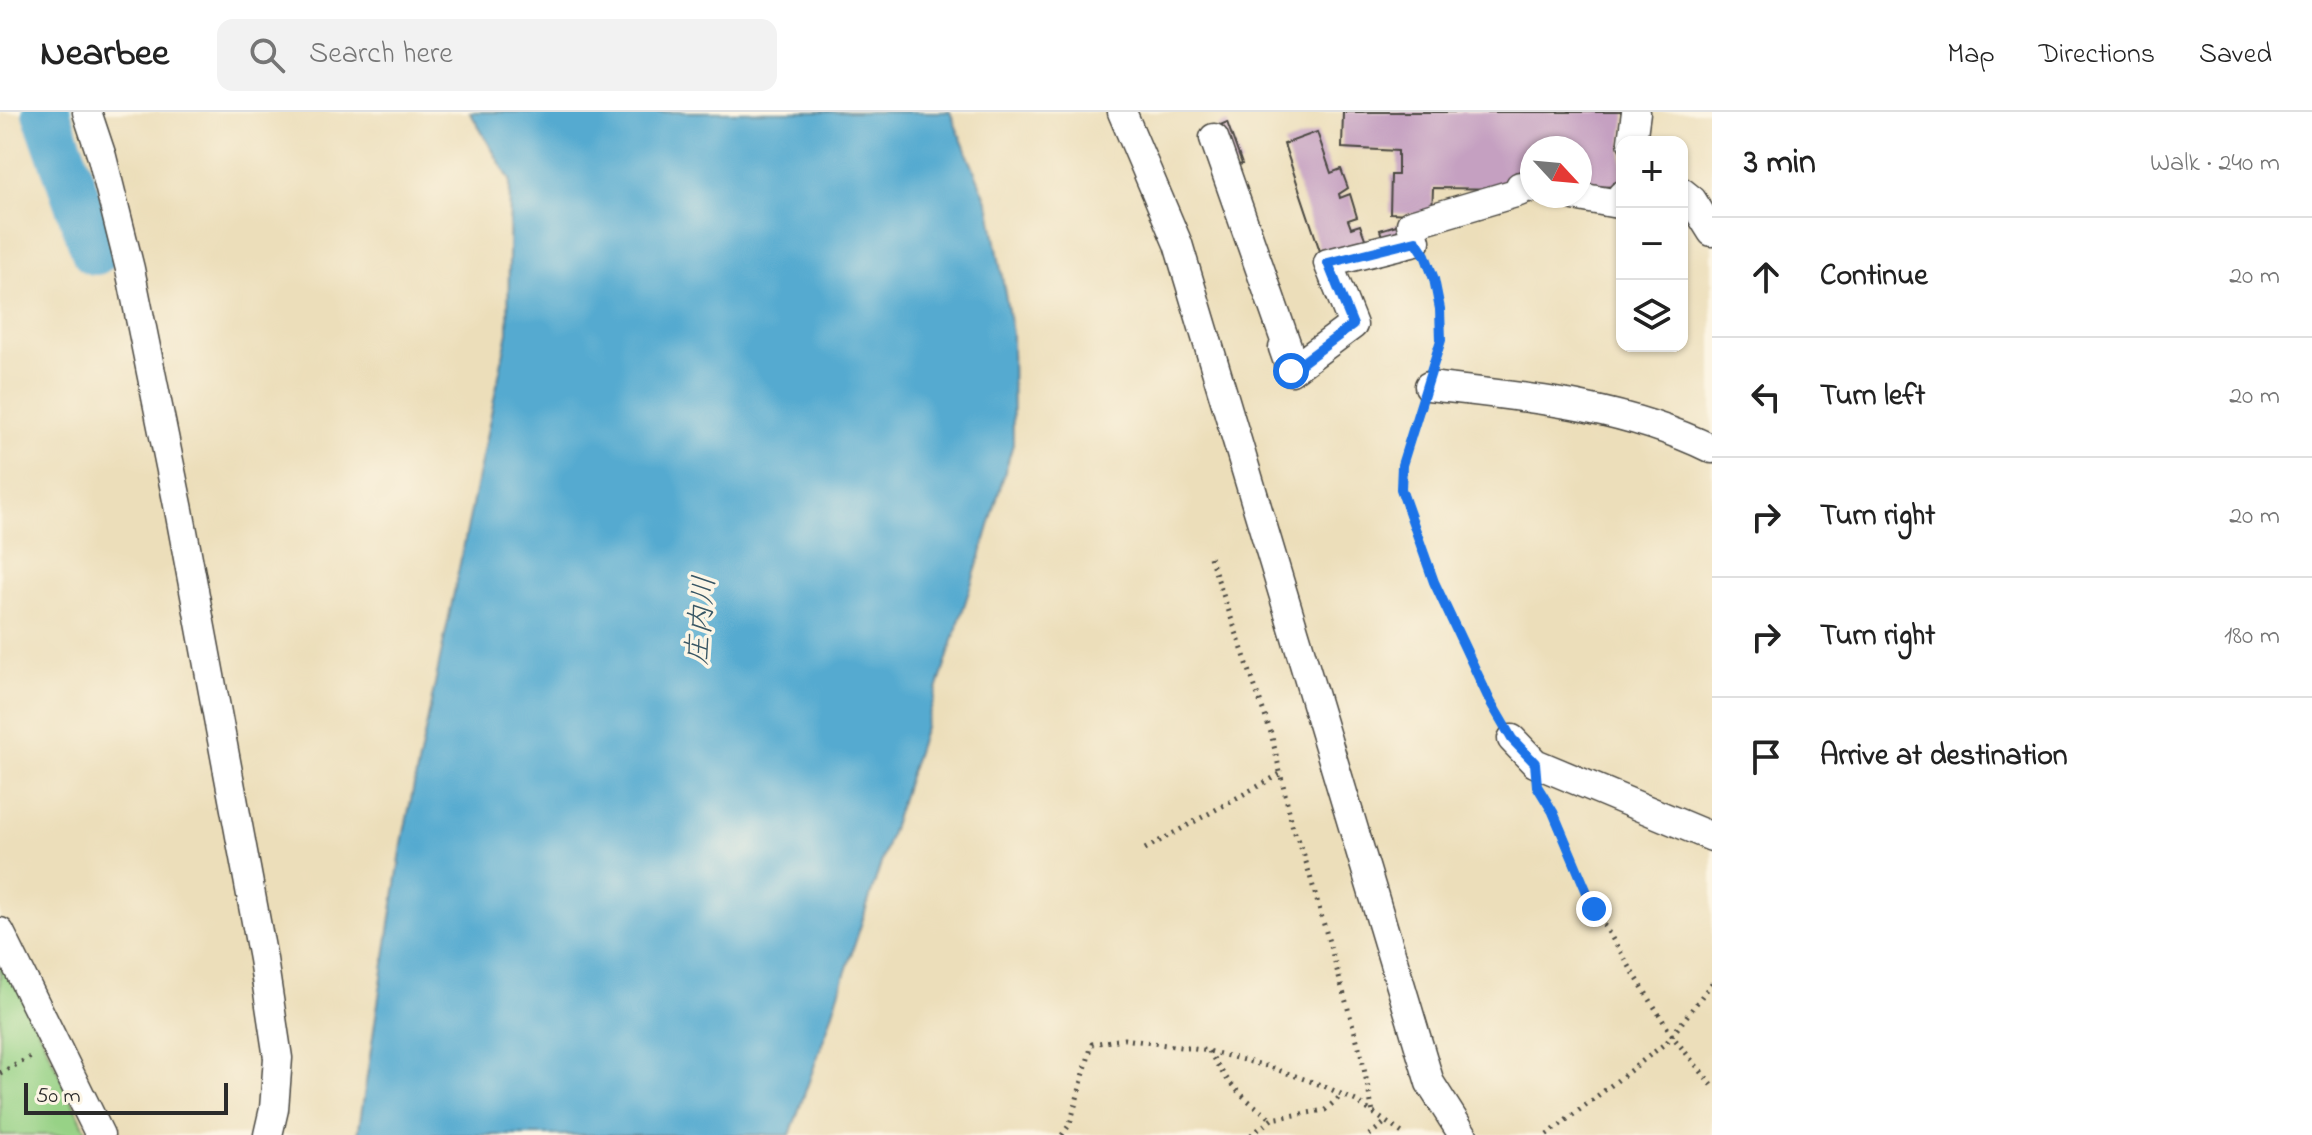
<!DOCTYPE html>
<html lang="en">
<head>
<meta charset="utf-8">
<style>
  :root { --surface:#fff; --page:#f2f2f2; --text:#222; --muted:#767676; --line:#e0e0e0 }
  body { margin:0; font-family:"Indie Flower","Klee One",sans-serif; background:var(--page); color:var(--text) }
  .controls { position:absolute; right:24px; top:24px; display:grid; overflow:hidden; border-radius:16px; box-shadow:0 2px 6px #0004 }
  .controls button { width:72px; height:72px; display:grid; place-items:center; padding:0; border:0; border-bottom:2px solid var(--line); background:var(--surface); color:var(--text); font:40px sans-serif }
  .compass { position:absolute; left:1520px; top:24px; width:72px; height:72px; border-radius:50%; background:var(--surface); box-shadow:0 2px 6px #0004; rotate:116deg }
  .scale { position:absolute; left:24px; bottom:20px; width:204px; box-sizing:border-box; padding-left:8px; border:4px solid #2b2b2b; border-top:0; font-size:22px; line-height:28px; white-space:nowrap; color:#2b2b2b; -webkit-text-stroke:6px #fcf5e5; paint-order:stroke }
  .stop { position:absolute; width:24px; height:24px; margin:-18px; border:6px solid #1a73e8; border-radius:50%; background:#fff }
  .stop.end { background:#1a73e8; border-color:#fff; box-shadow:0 2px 8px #0008 }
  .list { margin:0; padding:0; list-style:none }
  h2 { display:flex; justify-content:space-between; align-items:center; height:104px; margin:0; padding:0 32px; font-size:34px }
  h2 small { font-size:26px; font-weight:400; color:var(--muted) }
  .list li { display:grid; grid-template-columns:52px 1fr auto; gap:24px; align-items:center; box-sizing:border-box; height:120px; padding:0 32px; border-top:2px solid var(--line) }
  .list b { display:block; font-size:30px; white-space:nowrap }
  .list em { font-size:26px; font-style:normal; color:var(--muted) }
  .icon { flex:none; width:44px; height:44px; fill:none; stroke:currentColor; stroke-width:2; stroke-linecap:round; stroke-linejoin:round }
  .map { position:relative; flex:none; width:1712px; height:1023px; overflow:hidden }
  header { display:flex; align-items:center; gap:48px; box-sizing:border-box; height:112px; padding:0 40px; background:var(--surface); border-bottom:2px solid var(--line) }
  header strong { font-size:38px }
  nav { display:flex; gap:44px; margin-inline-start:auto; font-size:28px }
  .search { width:560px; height:72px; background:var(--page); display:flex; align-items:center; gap:20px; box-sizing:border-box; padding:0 28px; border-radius:16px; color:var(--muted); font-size:30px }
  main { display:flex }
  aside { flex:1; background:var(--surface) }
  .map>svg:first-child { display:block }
</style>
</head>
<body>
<header>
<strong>Nearbee</strong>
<div class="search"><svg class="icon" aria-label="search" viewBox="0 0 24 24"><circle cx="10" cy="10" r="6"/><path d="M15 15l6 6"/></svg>Search here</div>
<nav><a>Map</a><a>Directions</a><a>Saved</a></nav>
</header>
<main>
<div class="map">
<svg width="1712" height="1023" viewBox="0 0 1712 1023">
  <rect width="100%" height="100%" fill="#fcf5e5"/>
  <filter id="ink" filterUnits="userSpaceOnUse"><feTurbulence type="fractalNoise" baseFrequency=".0125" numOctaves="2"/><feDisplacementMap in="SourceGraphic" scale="16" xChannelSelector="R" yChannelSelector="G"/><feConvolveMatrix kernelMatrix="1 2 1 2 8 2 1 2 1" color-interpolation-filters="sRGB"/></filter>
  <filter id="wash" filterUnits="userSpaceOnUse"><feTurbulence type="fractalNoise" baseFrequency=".006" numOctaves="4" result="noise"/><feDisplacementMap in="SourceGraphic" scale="32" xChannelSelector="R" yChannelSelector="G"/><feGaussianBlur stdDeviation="1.8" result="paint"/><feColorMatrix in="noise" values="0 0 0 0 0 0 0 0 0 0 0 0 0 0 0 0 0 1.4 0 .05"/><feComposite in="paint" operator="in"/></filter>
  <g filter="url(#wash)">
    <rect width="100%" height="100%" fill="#ecdeba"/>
    <path fill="#97d286" stroke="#617e58" stroke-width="2" d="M0,837L88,1023H0Z"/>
    <path fill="#54aad0" stroke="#406a7e" stroke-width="2" d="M470,0H950L990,96L1012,221L1013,332L980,445L827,918L790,1023H358L403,726L508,220L510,68Z"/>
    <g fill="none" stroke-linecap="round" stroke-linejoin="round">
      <path stroke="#54aad0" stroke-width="48" d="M46,0L95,139"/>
    </g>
    <g id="blocks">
      <path fill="#c5a0c1" d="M1343,0H1626L1622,30V75L1580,74V36H1532V73L1518,77L1433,76L1432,103L1390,101L1391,63H1398V39L1342,36Z
        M1227,10L1242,52L1233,55L1218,14Z
        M1317,20L1331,61L1341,57L1348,76L1339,82L1340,86L1350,82L1357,105L1348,108L1351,116L1360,113L1367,132L1323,148L1284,32Z
        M1403,111L1407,124L1384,131L1380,118Z"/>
    </g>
  </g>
  <g filter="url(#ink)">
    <use href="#blocks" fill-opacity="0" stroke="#484640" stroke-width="2"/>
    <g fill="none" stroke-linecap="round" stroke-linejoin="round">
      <defs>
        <path id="minor" d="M87,0L102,45L130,157L179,398L263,847L278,946L274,997L268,1023
          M1122,0L1178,132L1430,971L1463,1023
          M1214,26L1287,234L1283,236L1291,259L1353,213L1328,151L1416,129L1411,112L1519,80L1520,74L1532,76
          M1632,30L1636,0
          M1682,80L1692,88L1712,120
          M1574,84L1618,92L1622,83
          M1429,274C1526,285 1622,293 1712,337
          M1512,627L1535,651L1712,725
          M0,820L100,1023"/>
      </defs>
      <use href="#minor" stroke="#484640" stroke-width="31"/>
      <path stroke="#484640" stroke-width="5" stroke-dasharray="2 6" stroke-linecap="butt" d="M1428,150C1440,184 1444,215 1435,250
        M1420,297L1402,353L1401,377L1434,470L1499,604
        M1210,445L1271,621L1293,716L1304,743L1361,942L1373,1001
        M1542,683L1553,700L1594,797L1673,925L1712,973
        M1145,737L1280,662
        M1209,939C1228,973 1241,984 1272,1007
        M0,961L33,944
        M1062,1023L1070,1012L1092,932L1124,927L1209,939L1270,955L1324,974L1356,989L1405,1023
        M1251,1023L1272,1007L1325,998L1342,983
        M1369,1023L1386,1010
        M1547,1023L1667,930L1712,871"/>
      <use href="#minor" stroke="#fff" stroke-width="28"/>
    </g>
  </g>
  <g fill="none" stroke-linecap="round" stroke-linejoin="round" filter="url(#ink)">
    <path stroke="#1a73e8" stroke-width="10" d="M1291,259L1353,213L1328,151L1416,129L1425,143L1434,167L1440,197L1441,228L1402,353L1401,377L1434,470L1490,589L1512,627L1535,651L1537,674L1553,700L1594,797"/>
  </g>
  <g text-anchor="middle" stroke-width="7" stroke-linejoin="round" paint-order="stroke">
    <g font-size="30" font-style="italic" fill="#395765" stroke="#fcf5e5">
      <text transform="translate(700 508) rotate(-85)" y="10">庄内川</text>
    </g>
  </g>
</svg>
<div class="controls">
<button>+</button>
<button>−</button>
<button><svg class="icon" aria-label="layers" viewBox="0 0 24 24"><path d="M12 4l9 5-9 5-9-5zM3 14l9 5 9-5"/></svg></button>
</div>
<svg class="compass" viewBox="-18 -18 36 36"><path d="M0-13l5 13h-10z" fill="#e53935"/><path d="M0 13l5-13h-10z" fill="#767676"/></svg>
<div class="scale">50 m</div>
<div class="stop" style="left:1291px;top:259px"></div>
<div class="stop end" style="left:1594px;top:797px"></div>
</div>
<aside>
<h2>3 min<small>Walk · 240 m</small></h2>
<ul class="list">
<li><svg class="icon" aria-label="ahead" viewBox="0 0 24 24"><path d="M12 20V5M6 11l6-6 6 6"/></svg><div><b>Continue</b></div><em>20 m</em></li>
<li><svg class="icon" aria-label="left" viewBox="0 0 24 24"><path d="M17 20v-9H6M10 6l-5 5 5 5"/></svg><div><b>Turn left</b></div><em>20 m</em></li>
<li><svg class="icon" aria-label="right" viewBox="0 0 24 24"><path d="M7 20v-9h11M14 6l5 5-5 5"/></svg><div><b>Turn right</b></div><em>20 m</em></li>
<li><svg class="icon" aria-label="right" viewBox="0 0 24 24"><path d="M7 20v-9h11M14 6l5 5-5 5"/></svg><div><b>Turn right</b></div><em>180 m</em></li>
<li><svg class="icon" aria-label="arrive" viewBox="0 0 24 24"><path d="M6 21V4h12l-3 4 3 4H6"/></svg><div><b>Arrive at destination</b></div></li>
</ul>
</aside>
</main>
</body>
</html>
